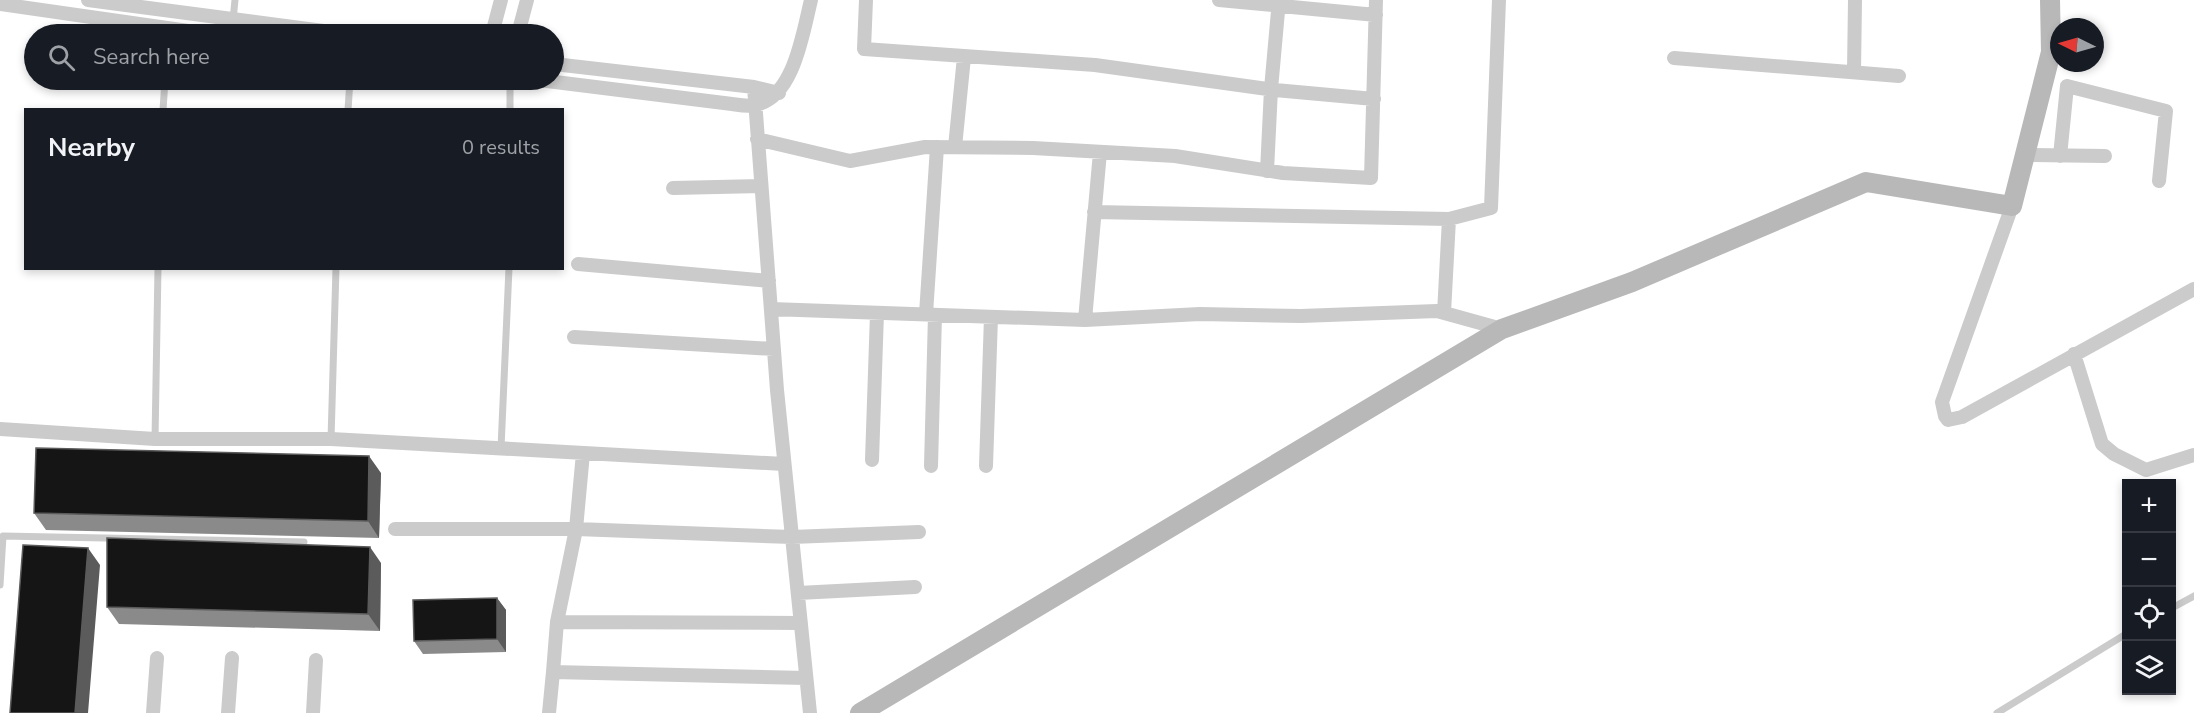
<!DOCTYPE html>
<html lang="en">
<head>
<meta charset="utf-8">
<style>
  :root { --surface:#171b24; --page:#20242c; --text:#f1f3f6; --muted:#9ea1a6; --line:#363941 }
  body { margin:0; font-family:"Nunito Sans",sans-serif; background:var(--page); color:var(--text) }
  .controls { position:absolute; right:18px; bottom:18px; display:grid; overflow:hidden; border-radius:0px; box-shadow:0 3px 9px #0003 }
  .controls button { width:54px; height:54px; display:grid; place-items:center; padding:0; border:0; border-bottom:2px solid var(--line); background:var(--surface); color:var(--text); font:30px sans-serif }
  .compass { position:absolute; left:2050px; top:18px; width:54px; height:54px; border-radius:50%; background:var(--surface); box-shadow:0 3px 9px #0003; rotate:275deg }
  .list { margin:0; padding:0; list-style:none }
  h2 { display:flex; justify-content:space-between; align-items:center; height:78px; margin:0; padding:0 24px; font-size:26px }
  h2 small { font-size:20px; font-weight:400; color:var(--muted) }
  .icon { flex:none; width:33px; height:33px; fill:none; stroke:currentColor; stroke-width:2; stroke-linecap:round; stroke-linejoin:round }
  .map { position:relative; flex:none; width:2194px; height:713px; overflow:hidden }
  .search { position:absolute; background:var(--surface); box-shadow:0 3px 9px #0003; left:24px; top:24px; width:540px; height:66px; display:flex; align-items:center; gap:15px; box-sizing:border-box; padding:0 21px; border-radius:33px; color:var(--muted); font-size:22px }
  .panel { position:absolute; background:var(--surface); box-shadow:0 3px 9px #0003; left:24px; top:108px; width:540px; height:162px; border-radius:0px }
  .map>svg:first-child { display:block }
</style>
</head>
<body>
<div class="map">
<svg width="2194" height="713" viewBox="0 0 2194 713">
  <rect width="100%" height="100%" fill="#fff"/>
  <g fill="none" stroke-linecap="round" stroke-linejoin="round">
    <path stroke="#cbcbcb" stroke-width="7" d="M233,20L235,0
      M163,110L165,80
      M348,110L350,80
      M510,110V80
      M155,439L158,268
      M331,439L336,268
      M501,448L509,268
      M0,585L3,536L304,542
      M2172,608L2194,596
      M1997,713L2126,634"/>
    <path stroke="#cbcbcb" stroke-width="14" d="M88,0L346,34
      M866,0L864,49L1095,65L1275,90L1374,99
      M1219,0L1376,15
      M0,4L209,34
      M492,34L501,0
      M518,34L527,0
      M1674,58L1899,76
      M554,64L754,87L779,93
      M1854,72L1855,0
      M539,80L732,104C739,105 748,107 755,105C794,98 803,32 811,0
      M754,87L777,390L810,713
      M757,139L850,161L925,147L1033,148L1175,156L1283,173L1371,178L1376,0
      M955,147L964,57
      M2025,155L2105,156
      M2060,156L2067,86L2166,111L2159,181
      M1267,171L1271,89L1279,0
      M673,188L761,186
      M2012,206L1942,402L1945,416L1948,420L1962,417L2194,289
      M1094,212L1449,219
      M578,264L769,281
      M771,309L1085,320L1200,314L1301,316L1437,311L1502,329
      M1444,313L1449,219L1491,208L1499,0
      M926,314L937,147
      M1085,320L1100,152
      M574,337L774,349
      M2074,354L2102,444L2114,454L2146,470L2194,455
      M0,429L155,439H331L784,464
      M583,453L576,529L557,622L553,672L806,678
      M872,460L877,313
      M931,466L935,315
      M986,466L991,317
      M395,529H576L792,537L919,532
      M798,593L915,587
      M557,622L801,623
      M153,713L157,658
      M228,713L232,658
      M313,713L316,660
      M549,713L553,672"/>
    <path stroke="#b8b8b8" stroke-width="20" d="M860,713L1502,329L1632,282L1866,182L2012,206L2051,52L2050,0"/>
  </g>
  <path fill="#8a8a8a" d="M381,473L379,538L46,530L34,513Z
    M381,563L380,631L119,624L107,607Z
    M497,598L506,610V652L423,654L414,641Z"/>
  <path fill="#5b5b5b" d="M369,456L381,473L379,538L368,521Z
    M370,547L381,563L380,631L368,614Z
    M88,548L100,565L88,713H75Z
    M497,598L506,610V652L497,639Z"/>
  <path fill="#151515" stroke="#5b5b5b" stroke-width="1.5" d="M36,448L369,456L368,521L34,513Z
    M107,538L370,547L368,614L107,607Z
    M23,545L88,548L75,713H10Z
    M497,598V639L414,641L413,600Z"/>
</svg>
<div class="controls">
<button>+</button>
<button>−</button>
<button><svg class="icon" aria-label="locate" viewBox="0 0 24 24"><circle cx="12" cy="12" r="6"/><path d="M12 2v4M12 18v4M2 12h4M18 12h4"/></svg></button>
<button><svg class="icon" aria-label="layers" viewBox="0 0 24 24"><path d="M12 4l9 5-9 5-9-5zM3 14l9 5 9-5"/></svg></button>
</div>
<svg class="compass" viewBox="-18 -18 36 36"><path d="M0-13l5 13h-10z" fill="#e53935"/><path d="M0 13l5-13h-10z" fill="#9ea1a6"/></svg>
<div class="search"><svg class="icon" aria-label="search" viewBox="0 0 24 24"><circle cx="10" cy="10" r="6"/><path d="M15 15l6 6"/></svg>Search here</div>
<section class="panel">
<h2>Nearby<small>0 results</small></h2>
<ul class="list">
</ul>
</section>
</div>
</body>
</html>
